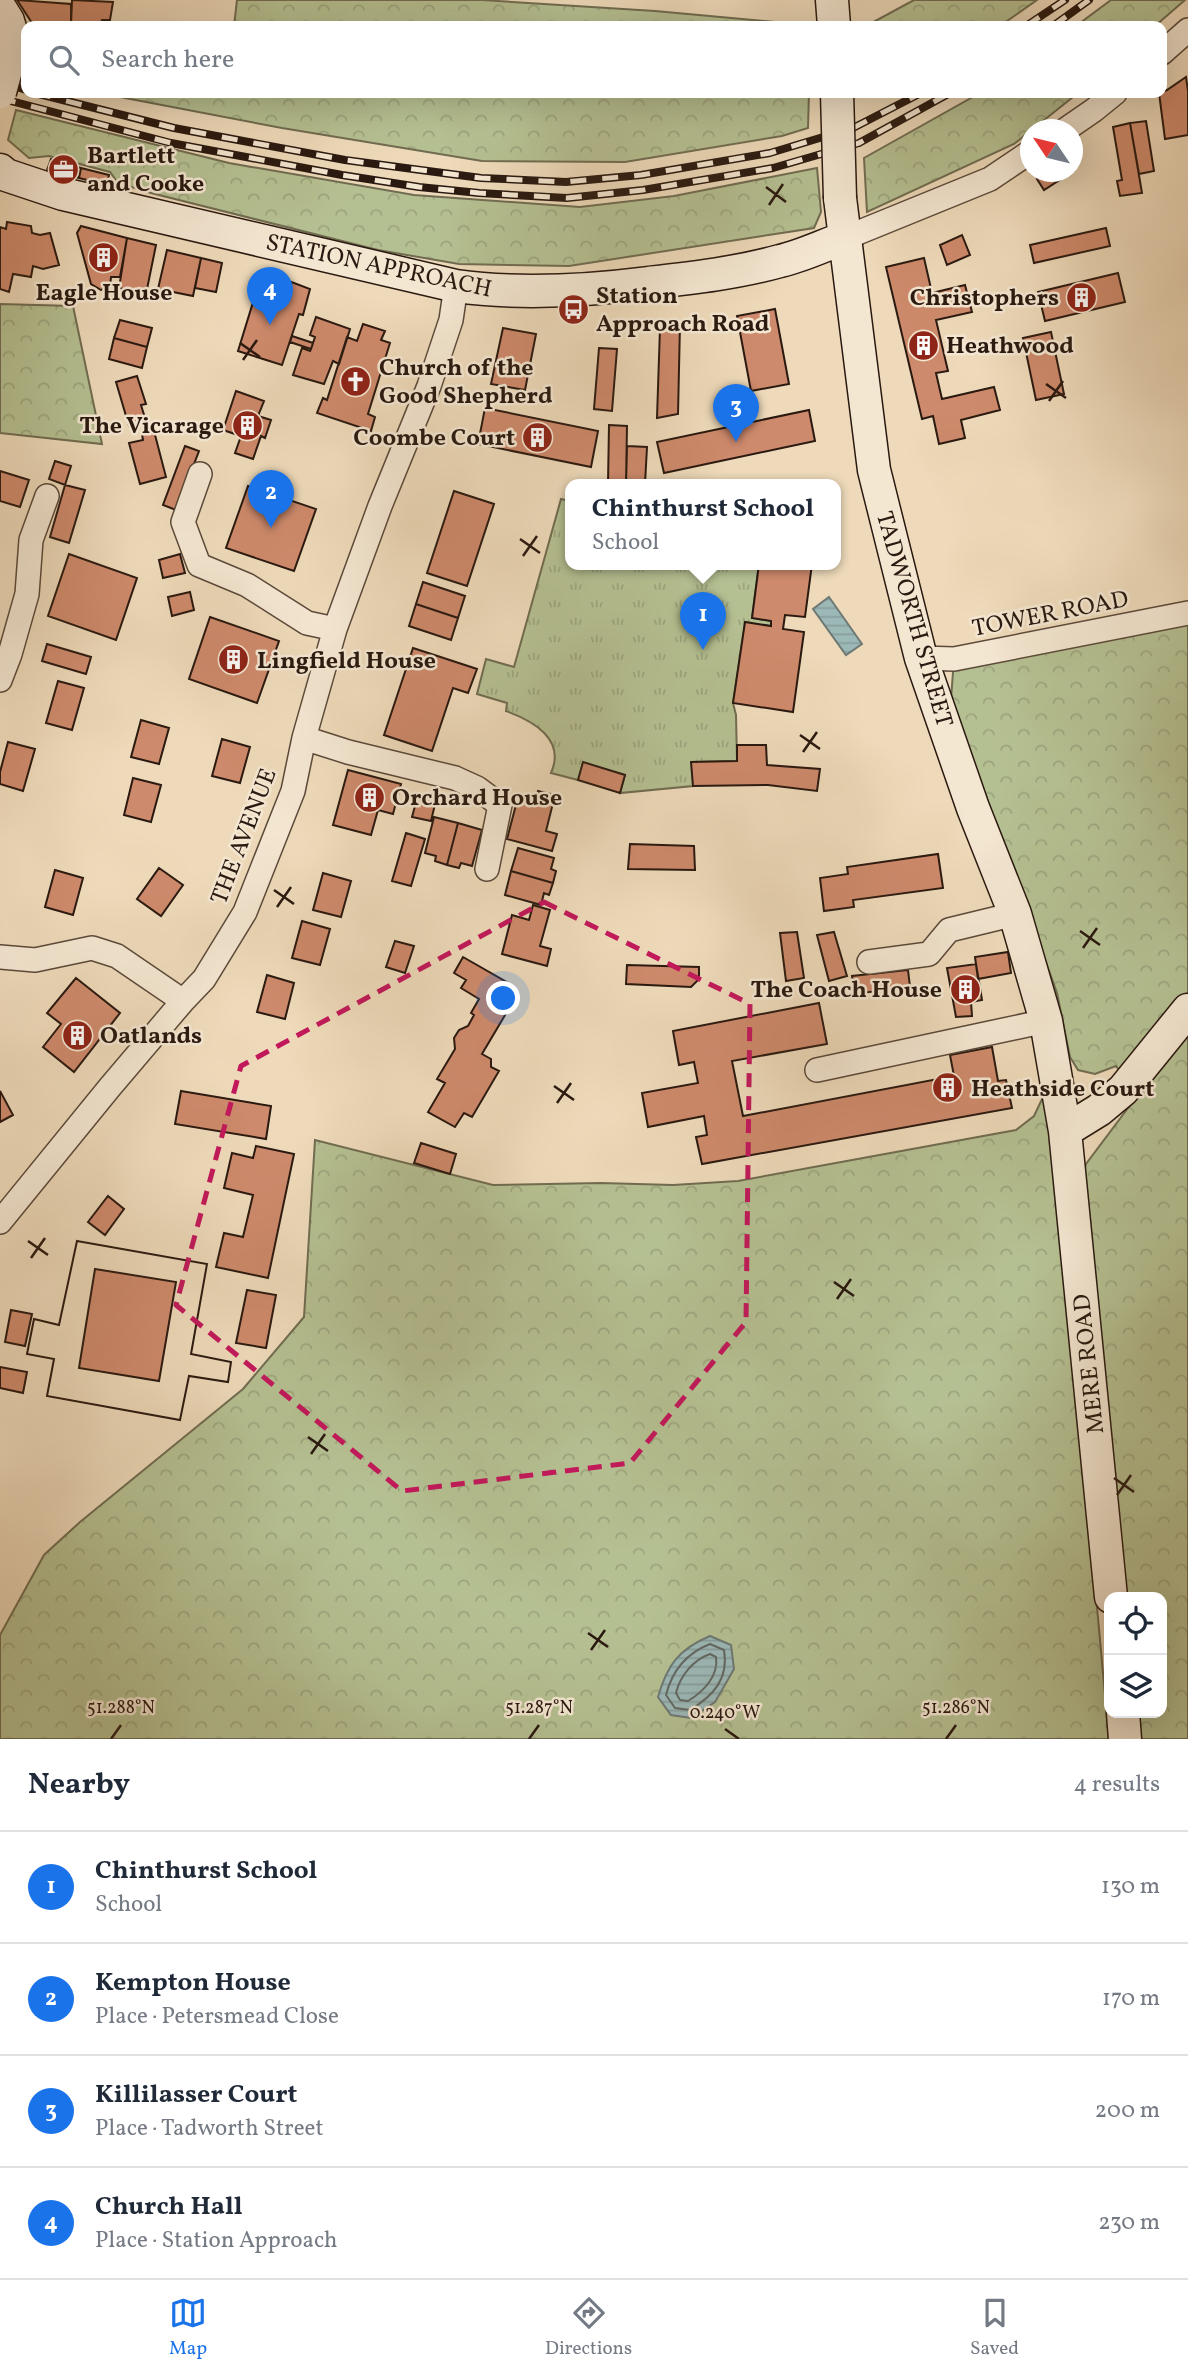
<!DOCTYPE html>
<html lang="en">
<head>
<meta charset="utf-8">
<style>
  :root { --surface:#fff; --page:#f6f6f7; --text:#1f2937; --muted:#747a83; --line:#e0e1e3; --accent:#1a73e8 }
  body { margin:0; font-family:Vollkorn,serif; background:var(--page); color:var(--text) }
  .controls { position:absolute; right:21px; bottom:21px; display:grid; overflow:hidden; border-radius:14px; box-shadow:0 7px 28px #0002 }
  .controls button { width:63px; height:63px; display:grid; place-items:center; padding:0; border:0; border-bottom:2px solid var(--line); background:var(--surface); color:var(--text); font:35px sans-serif }
  .compass { position:absolute; left:1020px; top:119px; width:63px; height:63px; border-radius:50%; background:var(--surface); box-shadow:0 7px 28px #0002; rotate:305deg }
  .you { position:absolute; left:504px; top:999px; width:24px; height:24px; margin:-18px; border:5px solid #fff; border-radius:50%; background:#1a73e8; box-shadow:0 0 0 10px #1a73e833 }
  .badge { display:grid; place-items:center; width:46px; height:46px; border-radius:50%; background:var(--accent); color:#fff; font-size:23px; font-weight:700 }
  .pin { position:absolute; translate:-50% -58px; filter:drop-shadow(0 2px 4px #0008) }
  .pin::after { content:''; position:absolute; top:37px; width:24px; height:21px; background:inherit; clip-path:polygon(0 0,100% 0,50% 100%) }
  .popup { position:absolute; left:565px; top:479px; width:276px; height:91px; box-sizing:border-box; display:grid; place-content:center; border-radius:14px; background:var(--surface); filter:drop-shadow(0 2px 5px #0005); font-size:23px; white-space:nowrap; color:var(--muted) }
  .popup b { font-size:26px; color:var(--text) }
  .popup::after { content:''; position:absolute; left:50%; top:100%; margin-left:-14px; border:14px solid transparent; border-top-color:var(--surface) }
  .list { margin:0; padding:0; list-style:none }
  h2 { display:flex; justify-content:space-between; align-items:center; height:91px; margin:0; padding:0 28px; font-size:30px }
  h2 small { font-size:23px; font-weight:400; color:var(--muted) }
  .list li { display:grid; grid-template-columns:46px 1fr auto; gap:21px; align-items:center; box-sizing:border-box; height:112px; padding:0 28px; border-top:2px solid var(--line) }
  .list b { display:block; font-size:26px; white-space:nowrap }
  .list p { margin:0; font-size:23px; white-space:nowrap; color:var(--muted) }
  .list em { font-size:23px; font-style:normal; color:var(--muted) }
  .icon { flex:none; width:38px; height:38px; fill:none; stroke:currentColor; stroke-width:2; stroke-linecap:round; stroke-linejoin:round }
  .map { position:relative; flex:none; width:1188px; height:1739px; overflow:hidden }
  .search { position:absolute; background:var(--surface); box-shadow:0 7px 28px #0002; left:21px; right:21px; top:21px; height:77px; display:flex; align-items:center; gap:18px; box-sizing:border-box; padding:0 24px; border-radius:14px; color:var(--muted); font-size:26px }
  .sheet { height:539px; background:var(--surface) }
  nav { display:flex; justify-content:space-around; align-items:center; box-sizing:border-box; height:98px; border-top:2px solid var(--line); background:var(--surface); font-size:19px; color:var(--muted) }
  nav a { display:grid; justify-items:center; gap:4px }
  nav .on { color:var(--accent) }
  .map>svg:first-child { display:block }
</style>
</head>
<body>
<div class="map">
<svg width="1188" height="1739" viewBox="0 0 1188 1739">
  <defs>
    <pattern id="grass-tufts" width="24" height="20" patternUnits="userSpaceOnUse" patternTransform="scale(1.75)"><rect width="24" height="20" fill="#b5c092"/><path d="M3 7l-1-3M5 7V3M7 7l1-3M15 17l-1-3M17 17v-4M19 17l1-3" fill="none" stroke="#9ca47d"/></pattern>
    <pattern id="forest-crowns" width="20" height="18" patternUnits="userSpaceOnUse" patternTransform="scale(1.75)"><rect width="20" height="18" fill="#b5c092"/><path d="M2 6a3 3 0 1 1 6 0M12 15a3 3 0 1 1 6 0" fill="none" stroke="#9ca47d"/></pattern>
    <pattern id="water-rules" width="6" height="5" patternUnits="userSpaceOnUse" patternTransform="scale(1.75)"><rect width="6" height="5" fill="#9cb9b8"/><path d="M0 2.5h6" fill="none" stroke="#879e9d"/></pattern>
  </defs>
  <rect width="100%" height="100%" fill="#eedaba"/>
  <filter id="stains"><feTurbulence type="fractalNoise" baseFrequency=".00286" numOctaves="4"/><feColorMatrix values="0 0 0 0 .2 0 0 0 0 .09 0 0 0 0 .02 0 0 0 .5 -.17"/></filter>
  <radialGradient id="worn" r=".72"><stop offset=".6" stop-color="#630" stop-opacity="0"/><stop offset="1" stop-color="#630" stop-opacity=".3"/></radialGradient>
  <path fill="url(#grass-tufts)" stroke="#706c51" stroke-width="2" d="M561,499L570,501V564H759L752,618L771,621V626L745,623L733,703L736,715L737,761L692,762L693,786L620,793L625,775L583,763L578,780L551,773C566,739 533,721 506,711L507,703L477,694L486,659L514,667Z"/>
  <path fill="url(#forest-crowns)" stroke="#706c51" stroke-width="2" d="M237,0H482L655,11L796,24L799,26H234Z
    M914,0H1037L1000,26H866Z
    M1111,0H1185L1155,26H1076Z
    M99,93H809L808,128L782,136L625,162L482,161L282,128Z
    M980,93H1078L1014,144L867,212L864,158Z
    M16,110L229,163L414,195L580,207L674,196L817,168L821,212L814,228L569,266L459,264L378,250L151,193L118,183L110,172L49,156L29,158L8,140Z
    M0,304L73,306L102,444L0,433Z
    M1188,613V1739H1137L1135,1713H1162V1597H1124L1090,1219L1084,1171L1086,1164L1137,1096L1116,1066L1095,1074L1078,1070L1070,1057L1057,993L951,699L954,659Z
    M1043,1097L1052,1125L1060,1199L1109,1739H0V1635L44,1555L80,1522L243,1389L304,1317L315,1140L493,1185L601,1183L673,1185L738,1181L1016,1130L1034,1116Z"/>
  <path fill="url(#water-rules)" stroke="#6e7975" stroke-width="2" d="M829,597L862,644L846,655L813,609Z
    M710,1636L731,1645L734,1669L715,1702L691,1718L671,1715L658,1697C667,1665 679,1649 710,1636Z"/>
  <g fill="none" stroke-linecap="round" stroke-linejoin="round">
    <path stroke="#636964" stroke-width="2" d="M710,1644L724,1650C729,1679 713,1696 690,1710L675,1708L666,1695C672,1671 687,1653 710,1644Z
      M710,1654L716,1657C719,1676 703,1692 688,1701L680,1700L676,1693C680,1676 693,1660 710,1654Z"/>
  </g>
  <path fill="#ce8a6c" stroke="#2a1910" stroke-width="2" fill-rule="evenodd" d="M17,0L71,4V26H34Z
    M72,0L113,2L110,20H102L100,26L71,25Z
    M1186,77L1188,91V135L1165,139L1159,93L1167,90Z
    M1146,121L1154,171L1139,174L1130,123Z
    M1130,123L1142,193L1120,196L1117,181L1122,180L1113,127Z
    M51,159L81,168L79,178L47,170Z
    M81,168L109,175L107,185L79,178Z
    M1048,172H1072L1044,190L1037,179Z
    M7,222L31,226L32,233L40,235L50,233L59,265L43,269L33,266L31,277L13,274L9,292L0,289V227L6,229Z
    M81,226L127,238L120,277H111L110,287L101,290L91,284L77,233Z
    M1106,228L1110,246L1034,263L1030,245Z
    M962,235L970,255L947,265L940,245Z
    M127,238L156,245L146,294L119,288Z
    M167,250L201,258L193,296L158,289Z
    M201,258L222,263L216,292L195,288Z
    M924,258L932,293L965,285L972,312L936,320L948,371L936,373L942,399L994,387L1000,410L961,420L965,438L939,444L933,416L922,419L886,267Z
    M1118,273L1125,302L1045,321L1038,292Z
    M273,275L310,289L303,315L299,314L282,365L238,351L258,286L268,289Z
    M775,309L789,384L751,391L737,316Z
    M316,317L350,329L339,364L333,361L324,384L293,375L302,348L310,351L311,349L315,337L310,335Z
    M120,320L152,328L147,347L114,338Z
    M363,324L385,331L381,340L390,343L368,414L375,417L371,431L317,413L323,398L327,400L347,337L357,341Z
    M680,324L678,414L657,418L660,328Z
    M503,328L536,334L525,390L491,384Z
    M1051,332L1064,394L1036,400L1023,338Z
    M292,336L313,343L311,349L290,342Z
    M114,338L147,347L142,368L109,359Z
    M599,348L617,349L612,411L594,409Z
    M137,376L146,404L141,405L146,421L129,426L116,382Z
    M236,391L264,401L258,416L271,420L265,438L261,436L253,459L235,453L241,436L223,430Z
    M485,408L598,431L591,467L478,444Z
    M809,410L815,441L664,473L657,442Z
    M609,425L627,426L626,484H608Z
    M154,431L166,477L140,484L129,443L143,440L142,434Z
    M185,446L199,451L176,510L163,505Z
    M627,446L647,447L645,484H626Z
    M55,461L71,466L65,485L49,479Z
    M0,471L29,480L20,507L0,501Z
    M65,485L85,490L69,543L50,537Z
    M248,486L316,509L294,571L226,548Z
    M454,491L494,504L467,586L427,573Z
    M69,554L137,578L116,640L48,616Z
    M180,554L185,573L163,578L159,560Z
    M759,564H812L805,617L785,615L783,629L804,632L793,712L733,703L745,622L771,626V621L752,618Z
    M423,582L465,596L458,618L416,604Z
    M190,592L194,610L172,616L168,597Z
    M416,604L458,618L451,640L409,626Z
    M210,617L279,641L257,703L189,679Z
    M47,644L91,657L86,674L42,661Z
    M413,648L477,669L468,693L453,688L432,751L384,735Z
    M58,681L84,688L72,730L46,723Z
    M141,720L169,728L159,764L131,757Z
    M222,739L250,747L240,783L212,776Z
    M8,742L35,749L23,791L0,784V772Z
    M737,745H766L767,765L820,769L817,791L768,785L693,786L691,762L737,761Z
    M583,762L625,775L620,793L578,780Z
    M348,770L401,784L393,814L378,810L371,835L333,825Z
    M133,778L161,785L151,822L124,815Z
    M538,791L555,795L546,831L557,834L552,851L507,839L517,801L534,805Z
    M418,795L436,800L431,821L412,817Z
    M434,817L458,823L447,865L435,861L436,856L425,853Z
    M458,823L482,830L472,866L461,863L459,868L447,865Z
    M406,833L425,839L411,886L392,881Z
    M630,844L694,846L695,870L628,869Z
    M518,848L554,858L551,869L556,871L553,883L511,871Z
    M938,854L943,888L853,900L854,907L824,911L820,878L848,874L847,867Z
    M159,868L183,885L161,916L137,899Z
    M55,870L83,878L73,915L45,907Z
    M511,871L553,883L549,895L544,893L541,905L505,895Z
    M323,873L351,881L341,917L313,910Z
    M533,905L550,910L540,946L551,949L547,966L502,954L512,915L529,920Z
    M302,921L330,929L320,965L292,958Z
    M797,932L804,978L786,981L780,933Z
    M834,932L847,976L829,981L817,935Z
    M395,941L414,946L405,973L386,967Z
    M1008,952L1011,973L978,979L975,957Z
    M463,957L510,984L504,994L514,1000L482,1054L491,1059V1067L499,1071L472,1117L464,1113L455,1127L428,1112L445,1083L437,1079L455,1049L454,1038L459,1030L468,1026L474,1015L471,1013L479,999L461,988L466,980L454,973Z
    M976,964L982,1000L971,1002L972,1016L956,1017L947,968Z
    M627,965L699,967V979L691,987L626,984Z
    M908,970L910,987L854,994L852,976Z
    M267,975L294,983L285,1019L257,1012Z
    M76,978L120,1013L74,1072L43,1047L61,1024L47,1013Z
    M819,1003L827,1044L732,1061L743,1116L954,1076L950,1055L992,1047L998,1081L1006,1080L1012,1108L702,1164L696,1137L707,1135L704,1116L648,1127L642,1093L698,1083L694,1062L679,1065L673,1031Z
    M0,1091L13,1115L0,1122Z
    M181,1091L271,1106L266,1139L175,1124Z
    M421,1143L456,1154L450,1174L414,1163Z
    M256,1146L294,1154L268,1278L216,1267L224,1233L243,1237L253,1195L224,1188L232,1153L253,1158Z
    M108,1196L124,1209L105,1235L88,1222Z
    M77,1241L207,1264L191,1354L231,1362L228,1382L189,1376L180,1420L47,1396L54,1359L27,1354L34,1319L59,1325ZM95,1269L176,1282L159,1381L79,1368Z
    M77,1241L207,1264L191,1354L231,1362L228,1382L189,1376L180,1420L47,1396L54,1359L27,1354L34,1319L59,1325Z
    M247,1290L276,1295L266,1348L236,1343Z
    M11,1310L32,1314L25,1346L5,1342Z
    M0,1367L27,1372L23,1393L0,1388Z"/>
  <g fill="none" stroke-linecap="round" stroke-linejoin="round">
    <defs>
      <path id="minor" d="M1162,53L1188,30
        M1065,130L1094,110L1115,93
        M845,238L990,179L1030,152
        M200,474L183,522L199,565L247,585L307,623L335,629
        M921,658L954,659L1188,613
        M0,680L10,654L27,594L31,540L47,496
        M304,738L348,752L455,778L477,788L500,805L487,869
        M0,957L35,960L92,948L117,956L183,1001
        M869,962L929,954L949,930L1015,914
        M817,1070L1046,1021
        M0,1222L110,1087L183,1001L204,979L245,912L293,791L304,738L335,629L380,506L429,386L451,320L456,286"/>
      <path id="secondary" d="M832,0L834,26
        M0,8L8,21L14,41
        M0,170L6,175L63,194L456,286C520,295 585,291 648,283C692,278 737,273 780,261C802,256 824,245 845,238
        M840,198L874,470L921,658L973,808L1015,914L1046,1021L1065,1131L1111,1597
        M1065,1131L1099,1110L1123,1090L1188,1010
        M1123,1713L1125,1739"/>
    </defs>
    <use href="#minor" stroke="#5b493a" stroke-width="26"/>
    <use href="#secondary" stroke="#2a1910" stroke-width="35"/>
    <use href="#minor" stroke="#f4e7d2" stroke-width="23"/>
    <use href="#secondary" stroke="#f4e7d2" stroke-width="32"/>
    <defs>
      <path id="rail" d="M1026,26L1065,0
        M1053,26L1089,0
        M0,81L26,90
        M35,93L174,128L345,160L481,178L566,182L641,175L770,153L853,128L921,93
        M0,98L171,143L342,175L419,187L479,193L567,198L643,190L773,168L859,143L950,93"/>
    </defs>
    <use href="#rail" stroke="#2a1910" stroke-width="8"/>
    <use href="#rail" stroke="#f4e7d2" stroke-width="5" stroke-dasharray="16" stroke-linecap="butt"/>
    <defs>
      <path id="secondary-bridge" d="M0,92L14,41
        M837,93L840,198"/>
    </defs>
    <use href="#secondary-bridge" stroke="#2a1910" stroke-width="35" stroke-linecap="butt"/>
    <use href="#secondary-bridge" stroke="#f4e7d2" stroke-width="32"/>
  </g>
  <path fill="none" stroke="#c2185b" stroke-width="5" stroke-dasharray="14 9" stroke-linejoin="round" d="M544,902L750,1004L746,1322L630,1463L402,1491L176,1305L241,1066Z"/>
  <path fill="none" stroke="#2a1910" stroke-width="2.5" d="M766,187L786,202M769,205L783,184M240,343L260,357M243,360L257,340M1046,384L1066,398M1049,401L1063,381M520,539L540,553M523,556L537,536M800,735L820,749M803,752L817,732M274,890L294,904M277,907L291,887M1080,931L1100,945M1083,948L1097,928M554,1086L574,1100M557,1103L571,1083M28,1241L48,1255M31,1258L45,1238M834,1282L854,1296M837,1299L851,1279M308,1437L328,1451M311,1454L325,1434M1114,1478L1134,1492M1117,1495L1131,1475M588,1633L608,1647M591,1650L605,1630M725,1729L739,1739M111,1739L121,1725M529,1739L539,1725M946,1739L956,1725"/>
  <defs>
    <symbol id="office-disc" viewBox="-11 -11 22 22"><circle r="9.5" fill="#8f2418" stroke="#f4e7d2"/><path d="M-6-3h4V-5.5h4V-3h4V5H-6ZM-1-4.5V-3h2v-1.5ZM-6 0V1H6V0Z" fill="#fff"/></symbol>
    <symbol id="building-disc" viewBox="-11 -11 22 22"><circle r="9.5" fill="#8f2418" stroke="#f4e7d2"/><path d="M-4-6H4V6H1V3H-1V6H-4ZM-2.5-4.3h1.7v1.8h-1.7ZM.8-4.3h1.7v1.8H.8ZM-2.5-1h1.7V.8h-1.7ZM.8-1h1.7V.8H.8Z" fill="#fff"/></symbol>
    <symbol id="bus-disc" viewBox="-11 -11 22 22"><circle r="9.5" fill="#8f2418" stroke="#f4e7d2"/><path d="M-5-6H5V4H4V6H2V4H-2V6H-4V4H-5ZM-3.5-4V0h7V-4ZM-3.5 1.2v1.5H-2V1.2ZM2 1.2v1.5H3.5V1.2Z" fill="#fff"/></symbol>
    <symbol id="church-disc" viewBox="-11 -11 22 22"><circle r="9.5" fill="#8f2418" stroke="#f4e7d2"/><path d="M-1.2-6h2.4v3.5h3.3v2.4h-3.3V6h-2.4V-.1h-3.3v-2.4h3.3Z" fill="#fff"/></symbol>
  </defs>
  <g fill-rule="evenodd">
    <use href="#office-disc" x="46" y="152" width="35" height="35"/>
    <use href="#building-disc" x="86" y="240" width="35" height="35"/>
    <use href="#building-disc" x="1064" y="280" width="35" height="35"/>
    <use href="#bus-disc" x="556" y="292" width="35" height="35"/>
    <use href="#building-disc" x="906" y="328" width="35" height="35"/>
    <use href="#church-disc" x="338" y="364" width="35" height="35"/>
    <use href="#building-disc" x="230" y="408" width="35" height="35"/>
    <use href="#building-disc" x="520" y="420" width="35" height="35"/>
    <use href="#building-disc" x="216" y="642" width="35" height="35"/>
    <use href="#building-disc" x="352" y="780" width="35" height="35"/>
    <use href="#building-disc" x="948" y="972" width="35" height="35"/>
    <use href="#building-disc" x="60" y="1018" width="35" height="35"/>
    <use href="#building-disc" x="930" y="1070" width="35" height="35"/>
  </g>
  <g text-anchor="middle" stroke-width="5" stroke-linejoin="round" paint-order="stroke">
    <g font-size="24" font-weight="bold" fill="#2a1910" stroke="#f4e7d2" text-anchor="start">
      <text x="87" y="163">Bartlett<tspan x="87" dy="28">and Cooke</tspan></text>
      <text x="104" y="300" text-anchor="middle">Eagle House</text>
      <text x="596" y="303">Station<tspan x="596" dy="28">Approach Road</tspan></text>
      <text x="1059" y="305" text-anchor="end">Christophers</text>
      <text x="946" y="353">Heathwood</text>
      <text x="379" y="375">Church of the<tspan x="379" dy="28">Good Shepherd</tspan></text>
      <text x="224" y="433" text-anchor="end">The Vicarage</text>
      <text x="515" y="445" text-anchor="end">Coombe Court</text>
      <text x="257" y="668">Lingfield House</text>
      <text x="392" y="805">Orchard House</text>
      <text x="942" y="997" text-anchor="end">The Coach House</text>
      <text x="100" y="1043">Oatlands</text>
      <text x="971" y="1096">Heathside Court</text>
    </g>
    <g font-size="24" fill="#2a1910" stroke="#f4e7d2">
      <text transform="translate(379 265) rotate(12)" y="8">STATION APPROACH</text>
      <text transform="translate(1050 613) rotate(-11)" y="8">TOWER ROAD</text>
      <text transform="translate(915 619) rotate(74)" y="8">TADWORTH STREET</text>
      <text transform="translate(243 836) rotate(-69)" y="8">THE AVENUE</text>
      <text transform="translate(1088 1364) rotate(-96)" y="8">MERE ROAD</text>
    </g>
  </g>
  <g font-size="18" text-anchor="middle" fill="#2a1910" stroke="#f4e7d2" stroke-width="5" stroke-linejoin="round" paint-order="stroke">
    <text x="121" y="1713">51.288°N</text>
    <text x="539" y="1713">51.287°N</text>
    <text x="956" y="1713">51.286°N</text>
    <text x="725" y="1718">0.240°W</text>
  </g>
  <rect width="100%" height="100%" filter="url(#stains)"/>
  <rect width="100%" height="100%" fill="url(#worn)"/>
</svg>
<div class="controls">
<button><svg class="icon" aria-label="locate" viewBox="0 0 24 24"><circle cx="12" cy="12" r="6"/><path d="M12 2v4M12 18v4M2 12h4M18 12h4"/></svg></button>
<button><svg class="icon" aria-label="layers" viewBox="0 0 24 24"><path d="M12 4l9 5-9 5-9-5zM3 14l9 5 9-5"/></svg></button>
</div>
<svg class="compass" viewBox="-18 -18 36 36"><path d="M0-13l5 13h-10z" fill="#e53935"/><path d="M0 13l5-13h-10z" fill="#747a83"/></svg>
<div class="you"></div>
<div class="pin badge" style="left:703px;top:650px">1</div>
<div class="popup"><b>Chinthurst School</b>School</div>
<div class="pin badge" style="left:271px;top:528px">2</div>
<div class="pin badge" style="left:736px;top:442px">3</div>
<div class="pin badge" style="left:270px;top:325px">4</div>
<div class="search"><svg class="icon" aria-label="search" viewBox="0 0 24 24"><circle cx="10" cy="10" r="6"/><path d="M15 15l6 6"/></svg>Search here</div>
</div>
<section class="sheet">
<h2>Nearby<small>4 results</small></h2>
<ul class="list">
<li><span class="badge">1</span><div><b>Chinthurst School</b><p>School</p></div><em>130 m</em></li>
<li><span class="badge">2</span><div><b>Kempton House</b><p>Place · Petersmead Close</p></div><em>170 m</em></li>
<li><span class="badge">3</span><div><b>Killilasser Court</b><p>Place · Tadworth Street</p></div><em>200 m</em></li>
<li><span class="badge">4</span><div><b>Church Hall</b><p>Place · Station Approach</p></div><em>230 m</em></li>
</ul>
</section>
<nav>
<a class="on"><svg class="icon" aria-label="map" viewBox="0 0 24 24"><path d="M3 6l6-2 6 2 6-2v14l-6 2-6-2-6 2zM9 4v14M15 6v14"/></svg>Map</a>
<a><svg class="icon" aria-label="directions" viewBox="0 0 24 24"><path d="M12 3l9 9-9 9-9-9zM9 14v-3h6M13 9l2 2-2 2"/></svg>Directions</a>
<a><svg class="icon" aria-label="saved" viewBox="0 0 24 24"><path d="M7 4h10v16l-5-4-5 4z"/></svg>Saved</a>
</nav>
</body>
</html>
